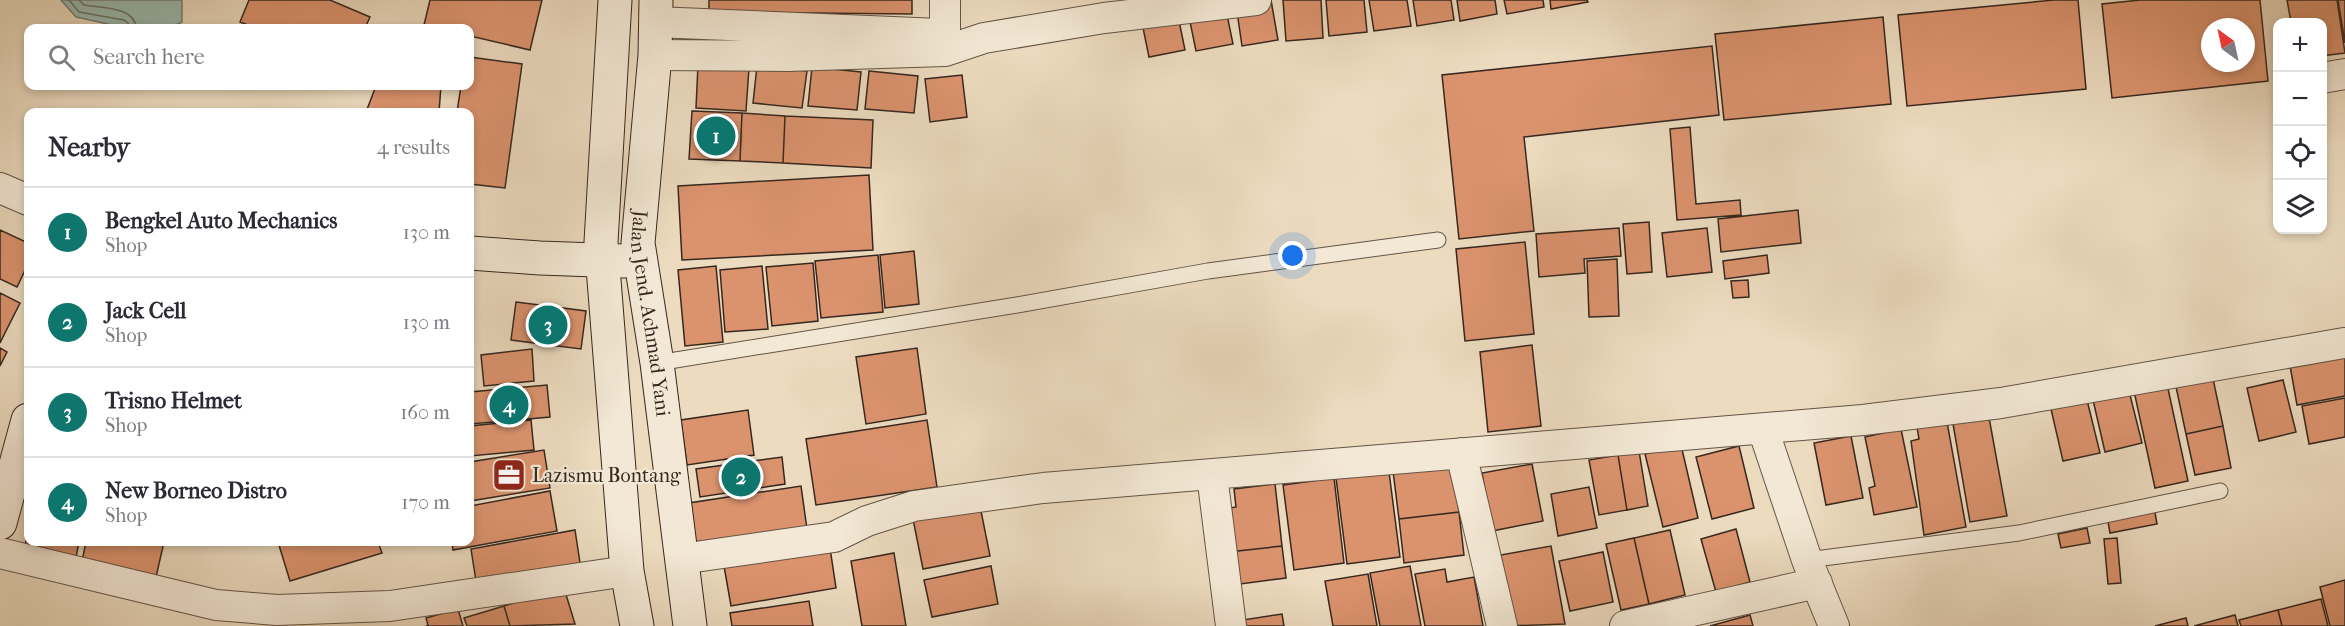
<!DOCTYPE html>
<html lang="en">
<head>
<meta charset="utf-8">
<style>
  :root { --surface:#fff; --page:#f7f7f7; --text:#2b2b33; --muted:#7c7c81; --line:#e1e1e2; --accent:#0f766e }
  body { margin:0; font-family:"IM FELL French Canon",serif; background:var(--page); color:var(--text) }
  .controls { position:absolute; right:18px; top:18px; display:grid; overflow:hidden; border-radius:12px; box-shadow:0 3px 9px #0003 }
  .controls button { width:54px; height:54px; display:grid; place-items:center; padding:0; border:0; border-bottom:2px solid var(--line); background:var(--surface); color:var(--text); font:30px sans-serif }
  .compass { position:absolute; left:2201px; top:18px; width:54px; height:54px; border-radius:50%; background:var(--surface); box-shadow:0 3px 9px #0003; rotate:327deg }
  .you { position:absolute; left:1293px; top:256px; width:21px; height:21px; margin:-15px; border:4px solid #fff; border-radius:50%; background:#1a73e8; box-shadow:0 0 0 9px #1a73e833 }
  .badge { display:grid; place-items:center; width:39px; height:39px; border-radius:50%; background:var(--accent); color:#fff; font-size:20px; font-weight:700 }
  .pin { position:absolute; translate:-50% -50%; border:3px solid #fff; box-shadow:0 2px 6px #0006 }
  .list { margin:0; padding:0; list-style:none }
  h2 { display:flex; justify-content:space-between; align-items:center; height:78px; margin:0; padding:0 24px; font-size:26px }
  h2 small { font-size:20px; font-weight:400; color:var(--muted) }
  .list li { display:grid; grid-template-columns:39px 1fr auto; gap:18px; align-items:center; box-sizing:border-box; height:90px; padding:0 24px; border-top:2px solid var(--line) }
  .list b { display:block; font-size:22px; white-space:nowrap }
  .list p { margin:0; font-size:20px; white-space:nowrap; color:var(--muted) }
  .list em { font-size:20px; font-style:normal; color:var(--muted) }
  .icon { flex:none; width:33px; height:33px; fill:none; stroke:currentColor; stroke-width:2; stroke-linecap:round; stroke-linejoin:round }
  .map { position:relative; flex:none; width:2345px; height:626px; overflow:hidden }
  .search { position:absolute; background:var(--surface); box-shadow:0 3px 9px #0003; left:24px; top:24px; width:450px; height:66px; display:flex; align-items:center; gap:15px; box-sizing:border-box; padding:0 21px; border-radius:12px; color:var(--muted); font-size:22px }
  .panel { position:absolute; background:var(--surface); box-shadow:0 3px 9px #0003; left:24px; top:108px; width:450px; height:438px; border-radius:12px }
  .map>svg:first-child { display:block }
</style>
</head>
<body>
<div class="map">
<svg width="2345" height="626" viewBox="0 0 2345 626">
  <rect width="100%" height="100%" fill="#ecdbbf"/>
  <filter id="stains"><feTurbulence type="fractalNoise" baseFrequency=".00333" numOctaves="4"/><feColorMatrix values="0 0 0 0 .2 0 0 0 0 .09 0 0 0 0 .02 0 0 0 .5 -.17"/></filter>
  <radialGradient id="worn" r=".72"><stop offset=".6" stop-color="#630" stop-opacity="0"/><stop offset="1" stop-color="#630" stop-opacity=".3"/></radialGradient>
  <path fill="#99bbb1" stroke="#718077" stroke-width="1.5" d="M61,0H182V22C152,39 107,23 76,17Z"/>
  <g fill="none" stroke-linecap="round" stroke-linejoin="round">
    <path stroke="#677168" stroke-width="1.5" d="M69,0L79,12L124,20L128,23L129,28
      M79,0L84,5C100,8 135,6 136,28"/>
  </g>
  <path fill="#db936e" stroke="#35271f" stroke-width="1.5" fill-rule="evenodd" d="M249,0H330L370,17L365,28H256L240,22Z
    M430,0H542L530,50L470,36V28H439L424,25Z
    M709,0H912V14L709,12Z
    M1271,0L1278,40L1242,46L1236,5Z
    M1283,0H1321L1323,38L1286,41Z
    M1326,0H1364L1367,32L1329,36Z
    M1369,0H1407L1411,26L1374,31Z
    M1413,0H1451L1454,20L1417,26Z
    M1457,0H1495L1497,14L1460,21Z
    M1504,0H1543L1544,7L1507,14Z
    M1550,0H1587L1588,2L1551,9Z
    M2054,0H2078L2086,89L1907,106L1898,15Z
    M2140,0H2260L2268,81L2112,98L2102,4ZM2210,27H2246V63H2210Z
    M2287,0H2337L2345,53L2322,56V22H2291Z
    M2338,0H2345V43Z
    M1225,5L1233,44L1196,51L1188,12Z
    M1177,11L1185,50L1149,57L1141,18Z
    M1883,17L1891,104L1724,120L1715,34Z
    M1712,46L1719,115L1524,137L1534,231L1459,239L1442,75Z
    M470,57L522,64L505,188L470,184V112H457L461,86H470Z
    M698,65L749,68L746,111L696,108Z
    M757,66L807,71L802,108L753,103Z
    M812,67L861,72L857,110L808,106Z
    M869,71L918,76L914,113L865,109Z
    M962,75L967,117L930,122L925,79Z
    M376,86H441L439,112H366Z
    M692,111L742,113L740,161L689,159Z
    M742,113L785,116L783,163L740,161Z
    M785,116L873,120L871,168L783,163Z
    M1690,127L1696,204L1740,200L1741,215L1677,220L1670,129Z
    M869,175L873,250L682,260L678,186Z
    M1798,210L1801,243L1721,252L1718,219Z
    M1649,222L1652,272L1627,274L1623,224Z
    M1619,228L1621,256L1584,259L1585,273L1539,277L1536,234Z
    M1707,228L1712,272L1667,277L1662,233Z
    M0,230L28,243V264L17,287L0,279Z
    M1525,242L1534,334L1465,341L1456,249Z
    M914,251L919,304L885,308L880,255Z
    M878,255L883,312L821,318L815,261Z
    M1767,255L1769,273L1725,279L1723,261Z
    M1617,259L1619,316L1589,317L1587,261Z
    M813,263L818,321L772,326L766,267Z
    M716,266L723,342L685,346L678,270Z
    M762,266L768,329L725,332L720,270Z
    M1748,280L1749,297L1733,298L1731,281Z
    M0,293L20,303L0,343Z
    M516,302L586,311L581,349L511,340Z
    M1532,345L1541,426L1488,432L1480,352Z
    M0,348L7,352L0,366Z
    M917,348L926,414L866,424L856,357Z
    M532,349L534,381L484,386L481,355Z
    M2345,349V396L2297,405L2289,360Z
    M2212,374L2223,426L2186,434L2175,382Z
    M2283,380L2296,432L2259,441L2247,388Z
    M2167,384L2188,481L2155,488L2134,391Z
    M547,385L550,417L470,424V392Z
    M2129,391L2142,443L2105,452L2093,400Z
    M2345,398V437L2309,444L2302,406Z
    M2087,400L2100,453L2063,461L2051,409Z
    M748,410L754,455L687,465L681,420Z
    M1988,412L2007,516L1970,522L1952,418Z
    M531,420L534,450L470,456V426Z
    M927,420L937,487L816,505L806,439Z
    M1947,422L1966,527L1924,535L1911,441L1919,439L1917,427Z
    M2223,426L2231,468L2195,475L2186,434Z
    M1901,429L1917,507L1874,515L1869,488L1875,486L1865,437Z
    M1851,436L1863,498L1826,505L1814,443Z
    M1681,445L1698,518L1663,527L1645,454Z
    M1739,446L1754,508L1712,519L1696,457Z
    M544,450L550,488L470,501V462Z
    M1639,451L1648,506L1627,510L1618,455Z
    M1618,455L1627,510L1599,515L1589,460Z
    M782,457L785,484L700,497L696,469Z
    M1453,463L1459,512L1399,519L1393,471Z
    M1532,464L1543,521L1492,531L1482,473Z
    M1389,472L1400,557L1347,564L1336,478Z
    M1334,478L1344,563L1294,570L1283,485Z
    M1275,484L1282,546L1229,552L1224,509L1236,507L1234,489Z
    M801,486L807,529L695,546L689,503Z
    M1589,487L1597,528L1558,536L1551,494Z
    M550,491L557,531L453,550L452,542H470V506Z
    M980,506L990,556L923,569L913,519Z
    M2154,507L2157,524L2110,533L2107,516Z
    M1459,512L1464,555L1404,563L1399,519Z
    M2087,528L2090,543L2061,548L2058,534Z
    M28,529V542H79L76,557L25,546Z
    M1736,529L1750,582L1716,592L1701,539Z
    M575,530L580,563L476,581L471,549Z
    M1670,530L1685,595L1649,604L1634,538Z
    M1634,538L1649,604L1621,610L1606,544Z
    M2117,538L2121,583L2108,584L2104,539Z
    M86,542H164L156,577L82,561Z
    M278,542H378L382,553L290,581Z
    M1282,546L1286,578L1233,585L1229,552Z
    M1551,546L1565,624L1508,626L1495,556Z
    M830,548L836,588L731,606L724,566Z
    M1603,552L1613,602L1570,611L1559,561Z
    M894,553L906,626H862L851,561Z
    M991,566L998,604L932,617L924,580Z
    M1410,566L1421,626H1380L1370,573Z
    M1445,569L1447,582L1474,577L1483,626H1425L1415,574Z
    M1368,574L1377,626H1333L1325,581Z
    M2345,580V626H2330L2320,587Z
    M564,588L575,624L510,626L504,606Z
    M2321,599L2328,626H2282L2278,610Z
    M809,601L813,626H732L730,613Z
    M504,606L510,626H467L464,618Z
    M458,609L463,626H426L428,625L426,618Z
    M2278,610L2282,626H2241L2239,620Z
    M1282,614L1284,626H1237L1236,621Z
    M1750,615L1753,626H1710Z
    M2235,615L2238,626H2194Z
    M2186,618L2188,626H2155Z"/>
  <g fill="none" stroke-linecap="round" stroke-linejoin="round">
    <defs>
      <path id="lane" d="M657,363L1017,305L1208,271L1438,240
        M1807,560L2019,533L2220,491"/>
      <path id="street" d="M655,22L940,34
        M945,51V0
        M655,55L787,56L945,51L984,38L1104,18L1256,0
        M2322,78L2345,74
        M0,188L28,200
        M1763,429L1807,560L1834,626
        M1461,453L1502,626
        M1212,475L1231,626
        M0,553L216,605L277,610L390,606L627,571
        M681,559L834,537L867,521L914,506L1043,488L1863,420L2001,403L2344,343
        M1625,626L1817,583"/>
      <g id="secondary">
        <path d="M615,0L601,242L627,571L637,626"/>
        <path id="s1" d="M656,0L655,55L638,243L657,363L690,626"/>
        <path d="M470,253L540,258L624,261"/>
        <path d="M0,523L28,420"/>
      </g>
    </defs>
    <use href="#lane" stroke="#635447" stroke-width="17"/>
    <use href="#street" stroke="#635447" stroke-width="32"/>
    <use href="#secondary" stroke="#35271f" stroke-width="35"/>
    <use href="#lane" stroke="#f3e8d5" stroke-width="15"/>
    <use href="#street" stroke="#f3e8d5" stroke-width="30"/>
    <use href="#secondary" stroke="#f3e8d5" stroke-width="33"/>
  </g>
  <defs>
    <symbol id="office-square" viewBox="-11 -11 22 22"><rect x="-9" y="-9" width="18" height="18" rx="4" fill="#8f2418" stroke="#f3e8d5"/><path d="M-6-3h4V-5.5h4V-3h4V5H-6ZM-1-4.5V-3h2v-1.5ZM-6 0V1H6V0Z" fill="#fff"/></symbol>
  </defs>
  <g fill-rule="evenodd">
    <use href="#office-square" x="490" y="456" width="38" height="38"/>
  </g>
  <g text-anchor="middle" stroke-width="4.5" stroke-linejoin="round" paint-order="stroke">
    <g font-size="20" fill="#35271f" stroke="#f3e8d5">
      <text dy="7" stroke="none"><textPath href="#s1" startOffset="315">Jalan Jend. Achmad Yani</textPath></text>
    </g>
    <g font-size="20" fill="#35271f" stroke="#f3e8d5" text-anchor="start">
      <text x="532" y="482">Lazismu Bontang</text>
    </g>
  </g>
  <rect width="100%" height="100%" filter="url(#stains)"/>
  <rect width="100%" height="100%" fill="url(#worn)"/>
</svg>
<div class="controls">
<button>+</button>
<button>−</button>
<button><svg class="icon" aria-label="locate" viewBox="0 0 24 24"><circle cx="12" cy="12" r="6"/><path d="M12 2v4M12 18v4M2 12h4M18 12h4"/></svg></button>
<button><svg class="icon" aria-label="layers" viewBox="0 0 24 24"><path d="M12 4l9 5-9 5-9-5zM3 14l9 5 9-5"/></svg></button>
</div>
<svg class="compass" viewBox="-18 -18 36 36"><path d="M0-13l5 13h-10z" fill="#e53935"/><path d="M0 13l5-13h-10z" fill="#7c7c81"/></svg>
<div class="you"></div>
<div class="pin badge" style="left:716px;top:136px">1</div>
<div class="pin badge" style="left:741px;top:477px">2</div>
<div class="pin badge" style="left:548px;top:325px">3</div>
<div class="pin badge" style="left:509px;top:405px">4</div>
<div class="search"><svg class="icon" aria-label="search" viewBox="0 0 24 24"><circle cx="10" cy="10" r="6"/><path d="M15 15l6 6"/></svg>Search here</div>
<section class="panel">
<h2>Nearby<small>4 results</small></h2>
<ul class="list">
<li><span class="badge">1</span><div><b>Bengkel Auto Mechanics</b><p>Shop</p></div><em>130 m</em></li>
<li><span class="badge">2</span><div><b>Jack Cell</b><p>Shop</p></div><em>130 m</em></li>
<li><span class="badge">3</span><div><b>Trisno Helmet</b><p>Shop</p></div><em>160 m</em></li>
<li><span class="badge">4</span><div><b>New Borneo Distro</b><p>Shop</p></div><em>170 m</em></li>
</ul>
</section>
</div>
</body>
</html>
